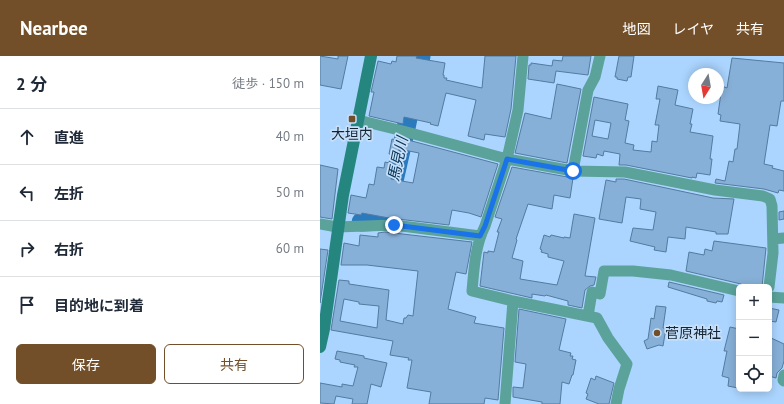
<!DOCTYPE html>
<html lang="ja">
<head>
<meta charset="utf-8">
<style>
  :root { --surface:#fff; --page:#f6f6f7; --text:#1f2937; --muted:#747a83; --line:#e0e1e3; --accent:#724f28 }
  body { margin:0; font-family:"PT Sans","Noto Sans JP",sans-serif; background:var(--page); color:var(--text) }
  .controls { position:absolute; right:12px; bottom:12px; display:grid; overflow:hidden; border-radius:6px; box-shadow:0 2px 10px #0003 }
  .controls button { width:36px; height:36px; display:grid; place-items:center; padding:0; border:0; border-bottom:1px solid var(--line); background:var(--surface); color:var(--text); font:20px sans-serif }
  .compass { position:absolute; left:368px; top:12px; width:36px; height:36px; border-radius:50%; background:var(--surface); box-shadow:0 2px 10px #0003; rotate:191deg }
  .stop { position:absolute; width:12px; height:12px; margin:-9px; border:3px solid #1a73e8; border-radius:50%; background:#fff }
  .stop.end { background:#1a73e8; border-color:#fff; box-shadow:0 1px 4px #0008 }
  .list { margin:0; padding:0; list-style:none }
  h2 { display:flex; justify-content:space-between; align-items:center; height:52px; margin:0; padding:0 16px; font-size:17px }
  h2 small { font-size:13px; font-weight:400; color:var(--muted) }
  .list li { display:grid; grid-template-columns:26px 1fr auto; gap:12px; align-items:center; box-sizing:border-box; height:56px; padding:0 16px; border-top:1px solid var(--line) }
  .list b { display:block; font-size:15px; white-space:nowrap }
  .list em { font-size:13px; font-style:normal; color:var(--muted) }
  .actions { display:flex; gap:8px; padding:12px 16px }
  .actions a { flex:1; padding:9px 0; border:1px solid var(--accent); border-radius:6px; text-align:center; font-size:14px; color:var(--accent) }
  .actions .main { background:var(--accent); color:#fff }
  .icon { flex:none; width:22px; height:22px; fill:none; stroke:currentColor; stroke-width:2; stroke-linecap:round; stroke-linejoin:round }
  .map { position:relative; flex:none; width:464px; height:348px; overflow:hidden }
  header { display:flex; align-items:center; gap:24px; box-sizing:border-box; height:56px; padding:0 20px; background:var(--accent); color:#fff }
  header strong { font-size:19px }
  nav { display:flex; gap:22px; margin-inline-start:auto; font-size:14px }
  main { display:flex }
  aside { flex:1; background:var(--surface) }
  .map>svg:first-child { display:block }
</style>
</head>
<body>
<header>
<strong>Nearbee</strong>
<nav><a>地図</a><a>レイヤ</a><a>共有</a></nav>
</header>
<main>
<aside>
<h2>2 分<small>徒歩 · 150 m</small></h2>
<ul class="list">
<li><svg class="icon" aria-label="ahead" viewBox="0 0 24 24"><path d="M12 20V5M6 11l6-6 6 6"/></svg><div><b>直進</b></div><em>40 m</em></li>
<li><svg class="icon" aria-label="left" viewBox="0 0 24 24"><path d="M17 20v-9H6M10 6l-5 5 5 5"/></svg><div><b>左折</b></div><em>50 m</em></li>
<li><svg class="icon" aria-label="right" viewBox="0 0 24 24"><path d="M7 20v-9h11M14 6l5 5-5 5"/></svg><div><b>右折</b></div><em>60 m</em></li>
<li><svg class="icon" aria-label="arrive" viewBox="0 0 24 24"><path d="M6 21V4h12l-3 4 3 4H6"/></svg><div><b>目的地に到着</b></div></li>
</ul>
<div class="actions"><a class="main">保存</a><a>共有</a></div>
</aside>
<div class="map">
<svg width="464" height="348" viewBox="0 0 464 348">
  <rect width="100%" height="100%" fill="#abd5ff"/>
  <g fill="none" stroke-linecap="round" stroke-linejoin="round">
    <path stroke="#2b7abd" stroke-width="19" d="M41,166L65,165L86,72L101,0"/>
  </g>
  <path fill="#87b0d8" stroke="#537ba0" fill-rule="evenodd" d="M0,0L18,3V0H28L21,33L0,29Z
    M77,0H97L96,2L125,7L123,19H124V22H127L126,24L162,32L165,0H196L191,53L185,81L165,78L164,84L148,80L156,44L126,37L118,70L110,68L111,67L84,61L83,68L49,60L54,36H51L58,5L71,8L72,5L76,6Z
    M243,0H271L268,19L236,15L234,27L208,23L209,9H211V7L232,10L233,4L242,5Z
    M299,0H314L311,21H308L307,25L297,23V21H295Z
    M412,2L464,7V45H461L457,70L450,69L444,108L453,110L452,112L464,115V135L459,134L458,137L444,133L395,127L396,123L405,125L409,105L413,106L415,93H417L420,68L400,65L401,59L398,58L402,30L407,32Z
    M237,28L261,33L247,107L195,97L205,57L231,63Z
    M338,30L358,34L355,49L373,53L370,68H372L370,76L393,80L390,103H392L390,119L377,117L376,122L372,121V122L306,109H299L300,98L284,95L283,100L277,98L276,102L263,100L274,41L308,48L305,64L309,65L305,87L314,89L313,94L331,96L332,85L337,86L339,69H335L340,43H336ZM275,64L291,67L288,83L272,80Z
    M72,83L87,86L88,84L178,108L161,161L149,157L132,154L129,169L69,162L42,157L41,159L28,157L31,139L46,142L49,128L54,129L57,111L64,112L65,106L74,108L71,123L93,127L99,97L79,93L78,100L69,98Z
    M0,109L18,113L12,163L0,161Z
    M192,111L253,122L250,142L234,139L232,153L208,148L196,183L197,184L192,202L203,205L200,223L237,229L244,205L228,201V198L221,196L222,194L220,193L224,179L230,181L231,179L244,182V181L250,182L254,158L275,162L265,220L276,221L274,229L270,230L265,234L262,252L248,249V245L226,239L225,240L212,238V242L160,230L164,196L168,197V195L174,196L179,176H177L182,163L175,161Z
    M296,123H304L393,142L414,143L408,178H396V176L366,171L365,183L348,181L346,196L334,194L335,191L310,185L313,172L333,174L336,156L320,153L321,143L306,141L302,167L279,163L286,124L296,126Z
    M464,155V163L459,164V156Z
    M65,176L152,186L146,218L136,216L128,253L156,261L154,267L184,272L178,344L165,342L164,348H109L111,336L87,332L92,304H88L89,302L70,299L73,285L11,274L19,224L29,225V228L69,234L66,264L83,268L84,262H86L88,259L93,260L98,215L47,209H21L24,187L39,190L40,179L58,181V177ZM24,243L39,246V248L59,250L57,272L20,265Z
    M394,185L446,192L442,231H425L421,228L366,215L369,196L384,199L385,193L392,195Z
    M0,193L8,194L0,247Z
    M349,226L404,239L402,246L397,245L396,247L387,245V243L348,231Z
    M336,250L346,251L343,272H346L343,290L339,289L327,293L324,285L328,283L331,262L334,263Z
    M449,252L459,254L456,266L449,265Z
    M199,253L246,263L239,294L251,297L250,300H253L252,303L256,304L253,319H252L249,328L242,326L240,348H222V346L193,341V331L203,332L206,308L195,306Z
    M410,271L419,273L418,332L408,330L409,322L402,320L407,295H404Z
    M449,281L464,288V305L462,312L457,317L456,322L449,320Z
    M17,295L44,300V302L67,307L61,331L51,328L47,348H32L33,343L16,340L14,348L0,347V327L22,331V328L33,330L38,311H34L35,309L20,306V304L15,303Z
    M276,320L294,327L289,348H279L266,343L268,338L266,337L271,322L275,324Z"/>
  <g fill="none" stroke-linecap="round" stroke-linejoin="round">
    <path stroke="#5ba29b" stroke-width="11" d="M38,64L83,75L187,103L253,115L305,116L395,134L443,140L450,143L452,150L453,197L449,231
      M253,115L268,34L275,21L280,0
      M0,168L17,171L74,169L160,180
      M453,183L464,182
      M449,241L464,242
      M193,245L277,262L288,282L307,308L299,333L296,348
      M268,260L272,236L280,238L284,215H313L351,219L419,235
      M464,319L463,324L464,325
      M185,348L193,245L152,235C154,213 155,190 165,170L187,103L198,54L203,0"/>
    <path stroke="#25867f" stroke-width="12" d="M0,291L4,273L23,139L51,0"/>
  </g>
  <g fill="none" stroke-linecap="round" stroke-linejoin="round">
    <path stroke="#1a73e8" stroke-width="5" d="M74,169L160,180L165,170L187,103L253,115"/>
  </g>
  <g fill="#724f28" stroke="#c7e0fa" stroke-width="1.5">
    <rect x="28" y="59" width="8" height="8" rx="2"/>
    <circle cx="337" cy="277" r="4"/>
  </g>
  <g text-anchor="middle" stroke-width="3.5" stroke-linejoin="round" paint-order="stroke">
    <g font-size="14" fill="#142433" stroke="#c7e0fa">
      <text x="32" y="83">大垣内</text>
      <text x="345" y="282" text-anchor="start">菅原神社</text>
    </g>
    <g font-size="15" font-style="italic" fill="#093456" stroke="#c7e0fa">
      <text transform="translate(78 103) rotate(-78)" y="5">馬見川</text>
    </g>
  </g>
</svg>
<div class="controls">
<button>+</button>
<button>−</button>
<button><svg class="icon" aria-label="locate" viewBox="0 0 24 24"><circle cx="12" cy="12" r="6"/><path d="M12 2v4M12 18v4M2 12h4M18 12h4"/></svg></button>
</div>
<svg class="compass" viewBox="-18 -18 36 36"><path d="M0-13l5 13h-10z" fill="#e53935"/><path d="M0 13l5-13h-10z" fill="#747a83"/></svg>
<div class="stop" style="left:253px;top:115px"></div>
<div class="stop end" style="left:74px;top:169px"></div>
</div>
</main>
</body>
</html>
